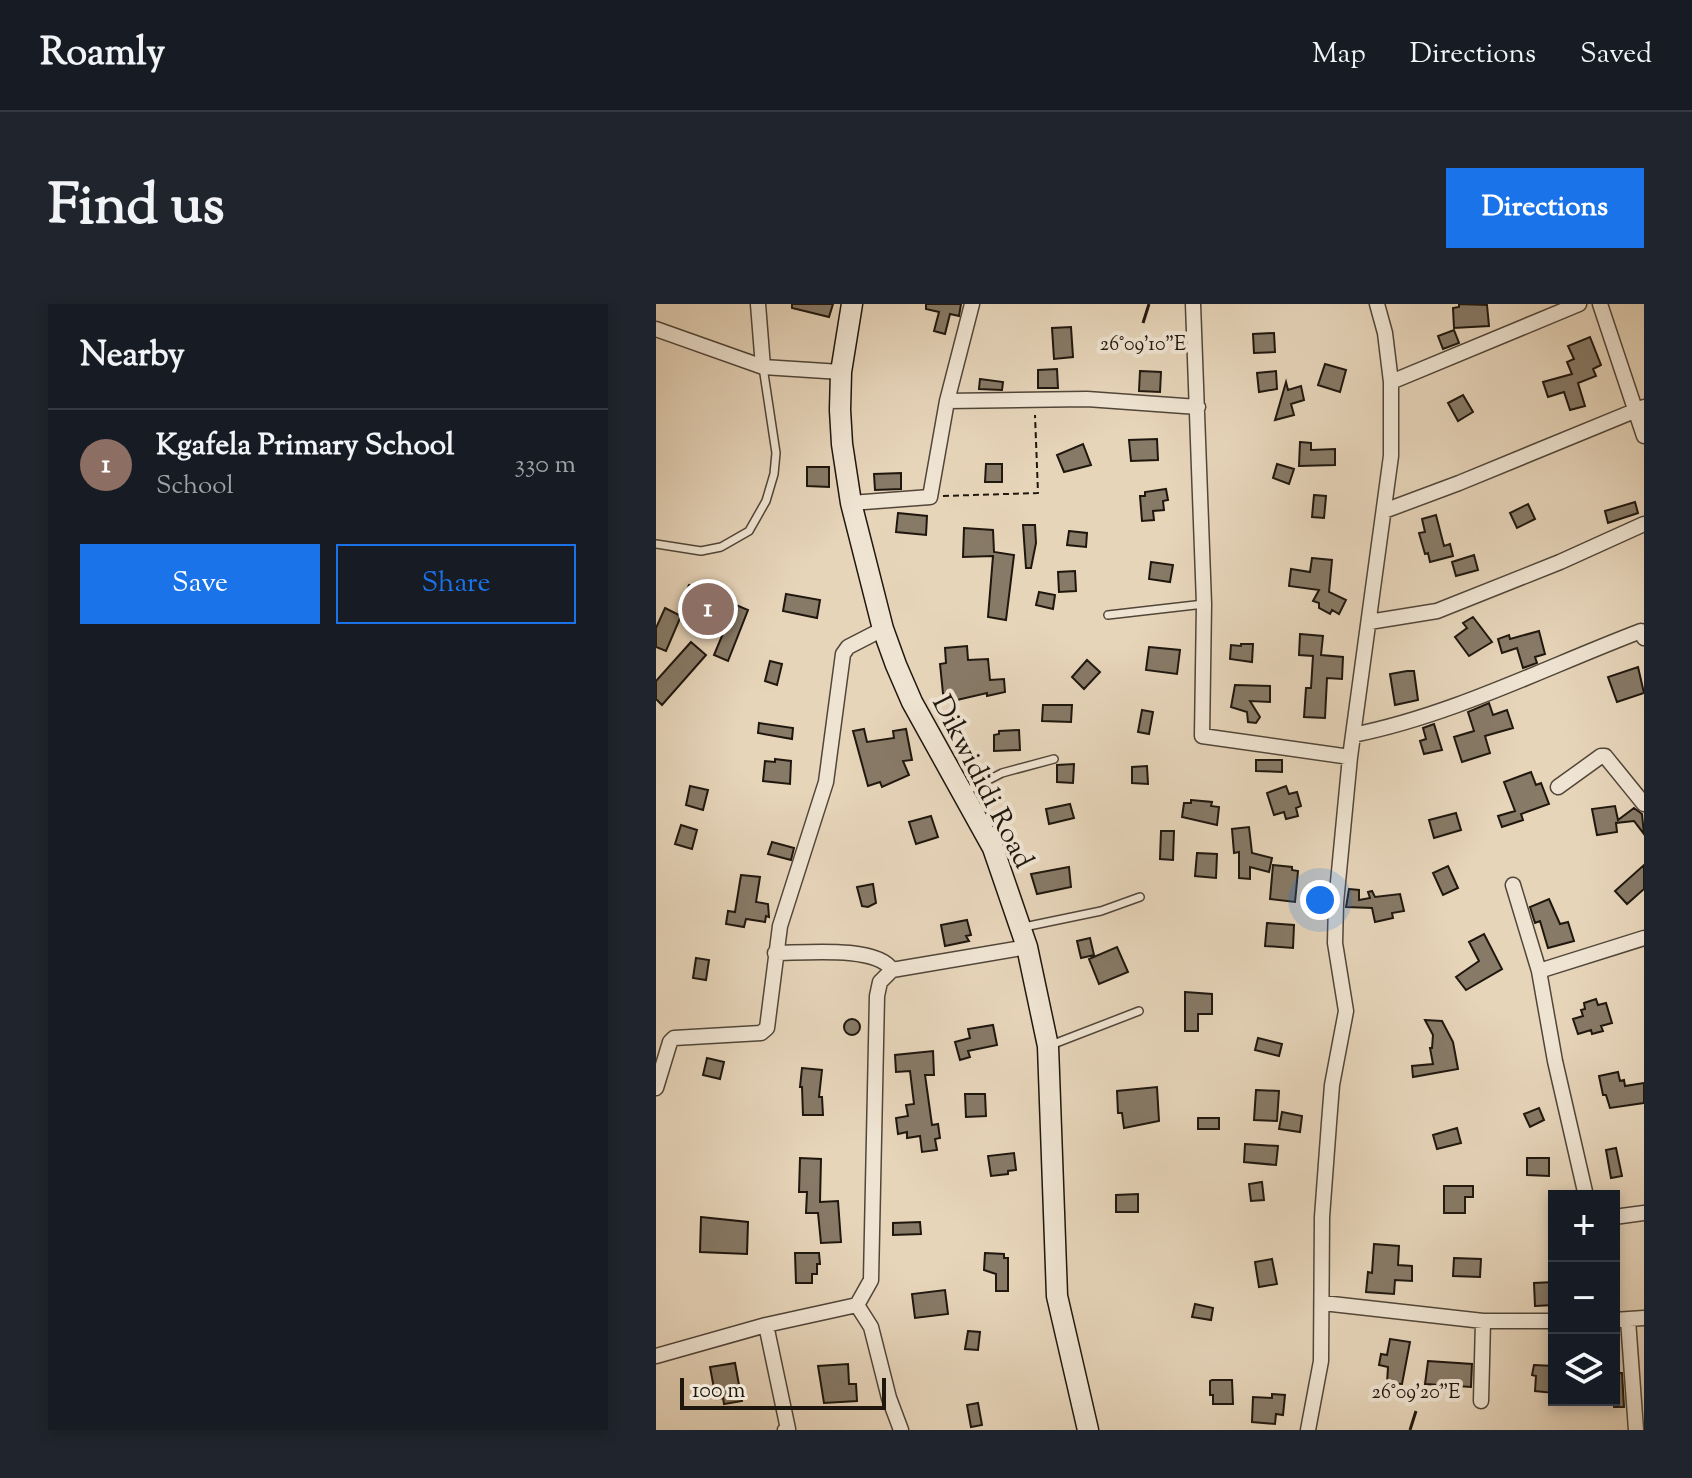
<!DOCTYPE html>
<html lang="en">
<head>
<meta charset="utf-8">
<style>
  :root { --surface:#171b24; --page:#20242c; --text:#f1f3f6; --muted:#9ea1a6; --line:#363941; --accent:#1a73e8 }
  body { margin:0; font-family:"Sorts Mill Goudy",serif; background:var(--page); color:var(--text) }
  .controls { position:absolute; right:24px; bottom:24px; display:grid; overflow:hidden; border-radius:0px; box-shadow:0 4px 12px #0003 }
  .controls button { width:72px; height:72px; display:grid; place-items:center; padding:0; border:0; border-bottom:2px solid var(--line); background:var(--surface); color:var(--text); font:40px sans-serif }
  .scale { position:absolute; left:24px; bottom:20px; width:206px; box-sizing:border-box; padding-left:8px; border:4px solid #1f170e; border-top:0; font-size:22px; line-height:28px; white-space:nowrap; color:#1f170e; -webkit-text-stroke:6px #efe4d2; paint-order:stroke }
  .you { position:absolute; left:664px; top:596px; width:28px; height:28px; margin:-20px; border:6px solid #fff; border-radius:50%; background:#1a73e8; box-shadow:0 0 0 12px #1a73e833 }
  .badge { display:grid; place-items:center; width:52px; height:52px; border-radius:50%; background:var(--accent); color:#fff; font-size:26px; font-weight:700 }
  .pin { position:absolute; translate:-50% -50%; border:4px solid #fff; box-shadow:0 2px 8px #0006 }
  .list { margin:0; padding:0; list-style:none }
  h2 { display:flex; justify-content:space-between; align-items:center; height:104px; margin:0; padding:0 32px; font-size:34px }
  h2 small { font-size:26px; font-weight:400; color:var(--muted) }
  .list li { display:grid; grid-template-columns:52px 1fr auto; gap:24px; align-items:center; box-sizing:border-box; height:112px; padding:0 32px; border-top:2px solid var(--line) }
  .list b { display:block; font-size:30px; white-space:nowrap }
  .list p { margin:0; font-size:26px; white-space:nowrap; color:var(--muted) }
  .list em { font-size:26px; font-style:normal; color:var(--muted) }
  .actions { display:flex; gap:16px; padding:24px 32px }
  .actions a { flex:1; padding:18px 0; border:2px solid var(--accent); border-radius:0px; text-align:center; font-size:28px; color:var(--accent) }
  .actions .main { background:var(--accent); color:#fff }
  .icon { flex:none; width:44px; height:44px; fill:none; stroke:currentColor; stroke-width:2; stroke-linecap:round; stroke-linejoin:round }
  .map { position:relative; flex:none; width:988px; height:1126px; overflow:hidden; border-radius:0px }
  header { display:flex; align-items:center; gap:48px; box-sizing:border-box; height:112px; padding:0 40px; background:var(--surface); border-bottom:2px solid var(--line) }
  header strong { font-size:38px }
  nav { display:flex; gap:44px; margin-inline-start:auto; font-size:28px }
  .intro { display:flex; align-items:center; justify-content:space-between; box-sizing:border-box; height:192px; padding:0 48px }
  h1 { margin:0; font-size:56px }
  .button { padding:20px 36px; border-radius:0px; background:var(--accent); color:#fff; font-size:28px; font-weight:700 }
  main { display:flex; gap:48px; padding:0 48px }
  aside { flex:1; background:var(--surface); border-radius:0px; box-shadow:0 4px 12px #0003 }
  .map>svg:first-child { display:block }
</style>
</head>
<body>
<header>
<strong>Roamly</strong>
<nav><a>Map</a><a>Directions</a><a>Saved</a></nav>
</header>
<div class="intro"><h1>Find us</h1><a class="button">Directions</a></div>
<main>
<aside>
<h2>Nearby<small></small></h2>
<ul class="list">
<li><span class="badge" style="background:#8d6e63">1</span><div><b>Kgafela Primary School</b><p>School</p></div><em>330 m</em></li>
</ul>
<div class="actions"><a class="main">Save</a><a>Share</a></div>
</aside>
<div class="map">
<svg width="988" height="1126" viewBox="0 0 988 1126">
  <rect width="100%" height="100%" fill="#e7d5ba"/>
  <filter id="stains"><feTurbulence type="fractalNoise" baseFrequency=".0025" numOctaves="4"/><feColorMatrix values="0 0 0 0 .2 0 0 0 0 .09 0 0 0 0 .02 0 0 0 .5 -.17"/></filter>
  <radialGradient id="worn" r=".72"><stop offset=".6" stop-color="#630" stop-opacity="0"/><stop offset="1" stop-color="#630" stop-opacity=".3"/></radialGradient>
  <path fill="#877a67" stroke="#1f170e" stroke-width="2" d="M136,0H177L173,13L136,4Z
    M270,0H305L303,12L294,10L289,30L278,27L283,8L270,5Z
    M803,0L831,1L833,22L798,24L797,4L803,3Z
    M415,23L417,53L398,55L396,24Z
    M798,26L803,39L787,45L782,32Z
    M618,29L619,48L598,49L597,30Z
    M934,33L945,61L937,65L940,72L922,79L929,102L914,106L908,88L892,93L887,78L916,70L911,58L918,55L912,42Z
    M669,60L690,66L684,88L662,81Z
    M401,65L402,84H382V66Z
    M484,67L505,68L504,88L483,87Z
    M620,67L621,85L603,88L601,69Z
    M324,75L347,78L346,86L323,85Z
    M630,78L632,86L645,82L648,96L635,100L638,111L619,116Z
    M807,91L817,108L802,117L792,99Z
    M501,135L502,156L475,157L473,136Z
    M644,138L655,139V146L679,145V161L643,162Z
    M427,140L435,161L408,168L401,151Z
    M330,160H346V178H329Z
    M621,160L638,165L633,180L617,174Z
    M151,163H173V183L151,182Z
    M245,169V185L219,186L218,170Z
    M510,185L512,196L507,197L508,206L497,207L498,216L486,217L484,192H489V188Z
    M658,191L670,192L668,214L656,213Z
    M979,198L982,209L952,219L949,207Z
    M872,200L879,215L861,224L854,209Z
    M242,209L271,212L270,231L240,228Z
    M780,211L788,242L794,240L797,252L774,258L772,249L769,250L763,229L769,228L766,215Z
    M367,221H379L380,239L375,264H370Z
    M308,224L337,226L338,248L358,251L350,316L332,313L337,252L307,253Z
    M413,227L431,229L430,243L411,241Z
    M818,251L822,266L800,272L796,258Z
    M656,254L676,256L673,288L690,296L683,310L676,306L674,310L663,304V299L657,297L663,286L633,282L635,265L654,268Z
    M495,258L517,261L514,278L493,275Z
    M419,267L420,287L403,288L402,268Z
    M33,281L92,306L72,357L58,351L71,320L25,300Z
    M383,288L399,291L397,305L380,301Z
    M130,290L164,296L161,314L127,307Z
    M9,304L25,312L10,347L0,343V324Z
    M817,313L836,338L813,352L799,333L811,324L807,319Z
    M883,327L889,350L879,353L881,359L867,364L861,344L846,349L842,335L853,331L854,335Z
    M644,330L667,332L665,351L687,353L686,375L671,374L669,414L648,413L650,384H655L657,352L643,351Z
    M35,338L50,351L6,401L0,395V377Z
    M585,340H597L596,358L574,355L575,341L585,342Z
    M311,342L312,356L332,355L334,376L348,375L349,388L331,392V389L288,399L284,360L290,359L289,344Z
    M493,343L524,346L521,370L490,366Z
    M431,356L444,368L428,385L416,373Z
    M114,357L126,360L121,381L109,377Z
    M982,363L988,389L961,398L952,373Z
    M751,367H758L762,396L739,401L734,370Z
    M579,381L614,382V398L594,397L604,413L600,419L592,418L591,408L575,403Z
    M833,399L837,411L851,406L857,424L829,432L834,449L806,458L798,433L818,427L812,408Z
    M387,401H416L415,418L386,417Z
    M486,406L497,408L493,430L482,428Z
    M103,419L137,424L136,435L102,429Z
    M778,420L786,446L768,450L764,437L770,435L767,424Z
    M208,425L211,438L238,434L237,427L250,425L256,456L247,457L253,471L226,483L224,478L212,482L197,427Z
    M363,426L364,446L338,447V431L343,430V427Z
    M119,455L135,457L134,480L107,477L109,457L119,458Z
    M600,456H626V468L600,467Z
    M418,460L417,479L401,478V461Z
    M491,462L492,480L476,479V463Z
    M875,468L880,481L885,479L893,500L865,510L867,516L846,523L842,512L859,507L848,478Z
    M34,482L52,486L47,506L30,501Z
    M630,482L633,490L641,488L645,502L640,504L642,512L630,515L628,508L618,511L611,489Z
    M535,496L556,498L555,502L563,503L561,521L526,513L528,499H535Z
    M414,500L418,514L393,520L390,505Z
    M959,502L962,516L978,504L986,510L988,530L978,517L960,519L961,528L941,531L936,505Z
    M800,509L805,526L778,534L773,516Z
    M275,512L282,533L260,540L253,518Z
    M25,521L41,526L36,545L19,540Z
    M593,523L596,549L616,554L613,568L594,563V575L583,574V548L578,549L576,525Z
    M505,527H518L517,556L504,555Z
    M116,538L138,544L135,556L112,550Z
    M541,549L561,550L560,574L539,572Z
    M617,561L636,563V566L642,567L639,598L614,595Z
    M988,561V585L971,600L959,587Z
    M792,562L802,584L787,591L777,569Z
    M413,563L415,583L381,590L375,570Z
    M85,571L104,573L100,598L112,600L113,613L110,612L109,618L90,615L88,623L70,620L72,607L79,608Z
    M217,580L220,599L212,603L206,602L201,583Z
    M693,585L703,586V596L714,594L712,588L716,587L719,593L744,590L748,607L736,609L737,614L719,618L716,604L690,603Z
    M893,595L904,620L912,618L918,637L892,644L884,617L879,619L874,603Z
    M311,616L315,631L310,632L313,637L289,642L285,621Z
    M611,619L638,621L637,644L609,642Z
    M828,630L846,665L810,686L800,673L823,657L813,638Z
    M434,634L438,651L425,654L421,637Z
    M461,643L472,668L443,680L433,655Z
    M40,654L53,656L50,676L37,674Z
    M529,688L556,690V710H542V727H529Z
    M940,695L942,701L950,699L956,719L945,722L947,727L936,730L935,726L922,730L917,715L927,712L925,706L929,705L928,699Z
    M188 723a8 8 0 1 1 16 0a8 8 0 1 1-16 0Z
    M769,716L786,717L797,738L802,765L757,773L756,762L777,760L774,744H776L777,731Z
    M337,721L341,741L312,747L314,753L304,756L299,738L314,734L312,725Z
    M602,734L626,740L623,752L599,746Z
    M277,747L278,771H269L276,821L282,820L284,834L279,835L281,846L266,848L264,832L251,834V828L242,830L240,814L252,812L250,801L258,800L254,767L240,768L239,751Z
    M51,754L68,758L64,775L47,771Z
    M146,764L166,766L163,793H166L167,811H147L146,783H144Z
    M962,768L964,777L968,776L969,782L988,779V799L954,804L950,791H947L943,772Z
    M501,783L503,817L468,824L466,809H462L461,787Z
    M600,786L623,787L621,817L598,816Z
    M309,790H329L330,812L310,813Z
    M883,804L888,816L874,823L868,810Z
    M626,808L646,812L644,828L623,825Z
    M542,814H563V825H542Z
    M801,824L805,839L781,845L777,831Z
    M589,840L622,842L620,861L588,858Z
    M960,844L966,872L955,874L950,846Z
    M358,849L360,866L352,867V870L335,872L332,852Z
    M144,854L165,855L164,898L182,897L185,938L165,939L162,909H150L151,888H143Z
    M871,854H893V872L871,871Z
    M606,878L608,896L595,897L593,880Z
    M788,882H817V893H809V909H788Z
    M482,890V908H460V891Z
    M45,913L92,918L91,950L44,948Z
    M264,918L265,930L237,931V919Z
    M718,940L743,942L742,961L756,962V977L739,976L738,990L710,988L712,968L716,969Z
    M139,949H163L164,960H161V970H156V979H140Z
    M329,949L348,950V954H352V987H340V970L328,966Z
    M798,954L825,955L824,973L797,972Z
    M616,955L621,980L603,983L599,958Z
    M898,978V1001L879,1002L878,979Z
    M289,986L292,1010L259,1014L256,990Z
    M539,1000L557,1004L555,1016L536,1013Z
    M312,1027L324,1028L322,1046L309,1045Z
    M734,1035L754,1038L746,1080L731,1079L732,1063L723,1061L725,1050L731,1051Z
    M772,1057L816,1060L815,1083L769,1080Z
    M79,1059L86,1097L68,1100L67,1094L60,1095L54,1063Z
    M192,1060L193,1080H200L201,1097L168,1099L162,1062Z
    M878,1061L898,1062V1089L879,1087L880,1072L876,1071Z
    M958,1069H966L968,1103H958Z
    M556,1076H576L577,1100H557V1091H554V1077Z
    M616,1090L629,1091L627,1111L620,1110L619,1120L596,1118L597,1093L616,1094Z
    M322,1099L326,1121L315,1123L311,1101Z"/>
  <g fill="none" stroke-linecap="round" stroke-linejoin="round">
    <defs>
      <path id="lane" d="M0,240L45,247L65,243L93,227L110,197L118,170L120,149L107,63
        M452,311L548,300
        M309,488L346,469L398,455
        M368,623L445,607L484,593
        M395,741L483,707"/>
      <path id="street" d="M102,0L107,63
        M537,0L548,300L546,432L694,453
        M944,0L988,132
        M0,25L107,63L185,68
        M735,78L923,0
        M291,97L431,95L542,103
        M195,199L274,193L291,97L316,0
        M728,207L803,179L988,103
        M713,318L781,307L904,258L988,220
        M697,431C797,411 890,363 985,327L988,334
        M902,483L945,452H949L988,500
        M857,581L883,667
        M119,649C146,649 221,641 236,666
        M0,784L14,738L18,734L105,729L111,724L124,622L170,478L187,350L192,343L227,325
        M930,892L899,757L883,667L988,634
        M958,913L988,909
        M667,999L827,1017H898
        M201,1001L215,1023L233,1094L245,1126
        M958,1016L988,1014
        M972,1016L980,1126
        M0,1052L110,1021
        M825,1097L827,1017
        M129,1126L132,1125L110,1021L201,1001L215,976L221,692L224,678L236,666L371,643
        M652,1126L665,1057L666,913L673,819L676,781L690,707L679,639L680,599L694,453L735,152V78L729,29L721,0"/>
      <path id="secondary" d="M196,0L185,68L184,106L186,140L195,199L227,325L240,361L256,398L337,544L371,643L392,742L401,992L432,1126"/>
    </defs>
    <use href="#lane" stroke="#514639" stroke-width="10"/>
    <use href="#street" stroke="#514639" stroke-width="17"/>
    <use href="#secondary" stroke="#1f170e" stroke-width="23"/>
    <path stroke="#1f170e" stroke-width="2" stroke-dasharray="6 4" stroke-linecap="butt" d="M287,192L382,189L379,111"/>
    <use href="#lane" stroke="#efe4d2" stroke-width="7"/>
    <use href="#street" stroke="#efe4d2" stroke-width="14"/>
    <use href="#secondary" stroke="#efe4d2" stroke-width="20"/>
  </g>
  <path fill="none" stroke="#1f170e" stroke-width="3" d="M487,19L493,0M754,1126L760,1107"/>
  <g text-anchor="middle" stroke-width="8" stroke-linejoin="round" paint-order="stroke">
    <g font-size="28" fill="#1f170e" stroke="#efe4d2">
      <text transform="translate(328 477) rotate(63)" y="10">Dikwididi Road</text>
    </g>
  </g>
  <g font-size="20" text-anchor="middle" fill="#1f170e" stroke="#efe4d2" stroke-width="8" stroke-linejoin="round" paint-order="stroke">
    <text x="487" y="46">26°09'10"E</text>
    <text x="760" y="1094">26°09'20"E</text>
  </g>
  <rect width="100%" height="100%" filter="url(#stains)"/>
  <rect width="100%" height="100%" fill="url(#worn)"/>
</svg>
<div class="controls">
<button>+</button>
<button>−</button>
<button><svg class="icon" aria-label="layers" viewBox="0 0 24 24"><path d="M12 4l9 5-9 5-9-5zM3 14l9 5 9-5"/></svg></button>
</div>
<div class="scale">100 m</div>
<div class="you"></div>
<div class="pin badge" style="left:52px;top:305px;background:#8d6e63">1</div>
</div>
</main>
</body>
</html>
